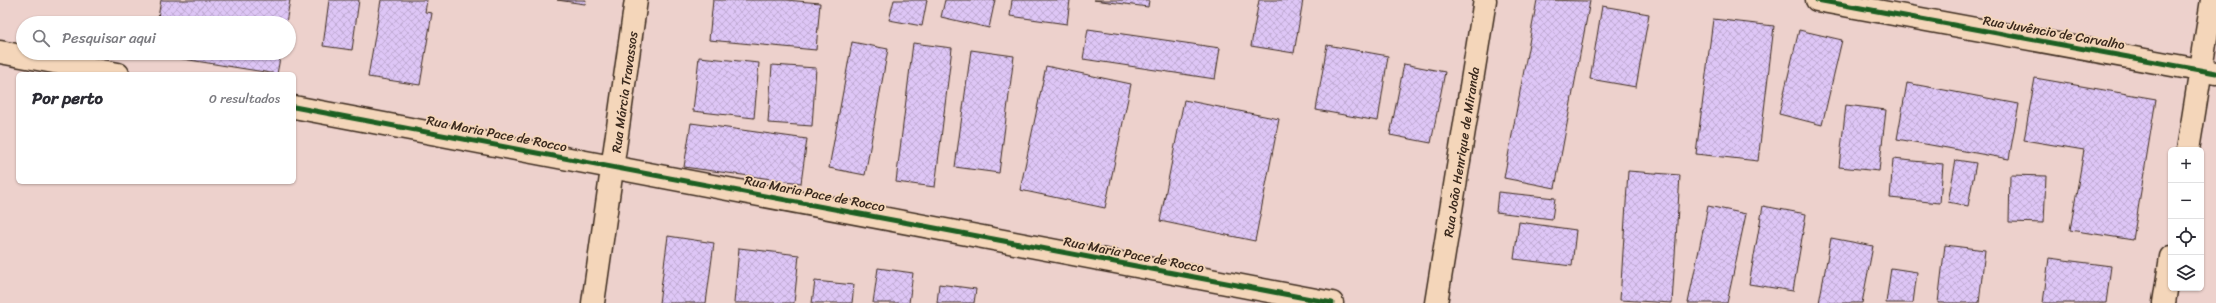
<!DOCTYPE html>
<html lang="pt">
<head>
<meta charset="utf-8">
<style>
  :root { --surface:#fff; --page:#f2f2f3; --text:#2b2b33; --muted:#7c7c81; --line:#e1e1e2 }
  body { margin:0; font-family:Sriracha,sans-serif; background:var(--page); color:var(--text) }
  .controls { position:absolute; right:12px; bottom:12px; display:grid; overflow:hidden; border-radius:6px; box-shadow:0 1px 3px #0004 }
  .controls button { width:36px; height:36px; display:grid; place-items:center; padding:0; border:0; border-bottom:1px solid var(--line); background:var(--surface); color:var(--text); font:20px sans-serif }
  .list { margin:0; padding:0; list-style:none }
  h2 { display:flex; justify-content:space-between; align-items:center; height:52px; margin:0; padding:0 16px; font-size:17px }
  h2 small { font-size:13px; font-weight:400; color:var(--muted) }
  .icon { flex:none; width:22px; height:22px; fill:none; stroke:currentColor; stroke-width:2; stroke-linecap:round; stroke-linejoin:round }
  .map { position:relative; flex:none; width:2216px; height:303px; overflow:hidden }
  .search { position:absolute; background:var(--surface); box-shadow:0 1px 3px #0004; left:16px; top:16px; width:280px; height:44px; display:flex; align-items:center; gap:10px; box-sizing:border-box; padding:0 14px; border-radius:22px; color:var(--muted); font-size:15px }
  .panel { position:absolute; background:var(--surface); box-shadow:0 1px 3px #0004; left:16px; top:72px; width:280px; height:112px; border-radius:6px }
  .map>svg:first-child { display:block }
</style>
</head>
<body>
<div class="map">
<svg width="2216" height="303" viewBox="0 0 2216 303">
  <defs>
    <pattern id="building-cross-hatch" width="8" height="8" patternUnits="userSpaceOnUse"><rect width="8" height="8" fill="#dec6f6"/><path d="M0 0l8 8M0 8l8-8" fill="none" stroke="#bfaad2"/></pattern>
  </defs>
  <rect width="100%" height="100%" fill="#edd1cc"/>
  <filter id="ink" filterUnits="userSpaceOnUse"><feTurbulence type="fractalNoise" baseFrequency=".025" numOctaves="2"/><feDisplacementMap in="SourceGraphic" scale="8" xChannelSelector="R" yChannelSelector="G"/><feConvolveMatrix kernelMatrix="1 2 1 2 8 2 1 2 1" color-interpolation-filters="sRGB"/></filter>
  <g filter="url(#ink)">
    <path fill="url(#building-cross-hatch)" stroke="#3b2a1e" d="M161,0H290L286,23H157Z
      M329,0H359L352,50L323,46Z
      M381,0H427L425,12L432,13L420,85L368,77Z
      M557,0H586L585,4Z
      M713,0H786L820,3L816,50L709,40Z
      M894,0H927L922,26L889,20Z
      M945,0H995L989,28L941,17Z
      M1012,0H1070L1067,24L1010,16Z
      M1094,0H1149L1148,7Z
      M1259,0H1303L1294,53L1251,46Z
      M1537,0L1590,1L1555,188L1504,178Z
      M1602,6L1649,14L1636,87L1590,79Z
      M1713,19L1774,26L1758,161L1696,154Z
      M1088,29L1220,48L1215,79L1083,59Z
      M1799,30L1842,40L1822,125L1779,114Z
      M852,42L888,49L865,175L829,168Z
      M913,43L952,48L935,187L896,182Z
      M1327,45L1388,56L1378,121L1316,110Z
      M971,50L1014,56L999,173L955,167Z
      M281,53L277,74L152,54V53Z
      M699,57L759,63L754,118L693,111Z
      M1404,64L1445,72L1431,143L1390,135Z
      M772,65L816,68L812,126L768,123Z
      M1046,66L1131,84L1105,208L1020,190Z
      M2035,78L2156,99L2133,240L2070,230L2084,150L2024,140Z
      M1907,83L2019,104L2009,159L1897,139Z
      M1184,100L1279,119L1255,241L1160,221Z
      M1846,105L1886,110L1879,171L1839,167Z
      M691,123L807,139L801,183L684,167Z
      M1893,159L1943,164L1940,203L1890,198Z
      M1956,160L1976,163L1968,206L1948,202Z
      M1628,171L1680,175L1672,303L1620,300Z
      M2010,175L2046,176L2044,223L2009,222Z
      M1498,192L1555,198L1552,219L1496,212Z
      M1708,206L1746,214L1727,303H1688Z
      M1763,206L1806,214L1793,291L1749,284Z
      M1519,222L1576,230L1572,266L1514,259Z
      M668,236L714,243L706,303H659Z
      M1831,238L1873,246L1862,303H1819Z
      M1945,245L1985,250L1979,303H1938Z
      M739,248L799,255L794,303H734Z
      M2049,258L2111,266L2106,303H2043Z
      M878,268L913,273L909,303H873Z
      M1891,268L1917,272L1913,303H1886Z
      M815,281L854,285L852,303H812Z
      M939,284L976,289L974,303H937Z"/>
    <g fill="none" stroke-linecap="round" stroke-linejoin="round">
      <defs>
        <path id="street" d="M1817,0L2216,73
          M0,52L118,74
          M294,107L1332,303
          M2188,150L2212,0
          M593,303L636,0
          M1436,303L1485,0
          M2164,303L2171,257"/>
      </defs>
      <use href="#street" stroke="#3b2a1e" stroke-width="25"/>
      <use href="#street" stroke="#f4d6ba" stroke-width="22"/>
      <defs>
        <path id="cycleway" d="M1817,0L2216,73
          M294,107L1332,303"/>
      </defs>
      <use href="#cycleway" stroke="#f4d6ba" stroke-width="8"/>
      <use href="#cycleway" stroke="#1b5e20" stroke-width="5"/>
    </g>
  </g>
  <g text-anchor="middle" stroke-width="3.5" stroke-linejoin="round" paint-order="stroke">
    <g font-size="13" fill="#3b2a1e" stroke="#f4d6ba">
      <text transform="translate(2054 32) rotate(10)" y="5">Rua Juvêncio de Carvalho</text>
      <text transform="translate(624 92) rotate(-82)" y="5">Rua Márcia Travassos</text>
      <text transform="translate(497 133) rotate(11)" y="5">Rua Maria Pace de Rocco</text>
      <text transform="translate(1461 152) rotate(-81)" y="5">Rua João Henrique de Miranda</text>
      <text transform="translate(815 193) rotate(11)" y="5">Rua Maria Pace de Rocco</text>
      <text transform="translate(1134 254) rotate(11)" y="5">Rua Maria Pace de Rocco</text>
    </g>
  </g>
</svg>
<div class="controls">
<button>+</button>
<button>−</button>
<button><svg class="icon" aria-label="locate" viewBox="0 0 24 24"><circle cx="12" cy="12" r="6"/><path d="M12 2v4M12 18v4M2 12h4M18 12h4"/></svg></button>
<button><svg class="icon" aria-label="layers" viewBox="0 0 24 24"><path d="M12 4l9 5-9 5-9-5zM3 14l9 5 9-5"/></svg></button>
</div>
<div class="search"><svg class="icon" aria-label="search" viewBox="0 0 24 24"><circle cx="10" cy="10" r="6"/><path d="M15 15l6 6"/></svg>Pesquisar aqui</div>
<section class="panel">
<h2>Por perto<small>0 resultados</small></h2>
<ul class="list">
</ul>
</section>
</div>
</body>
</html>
